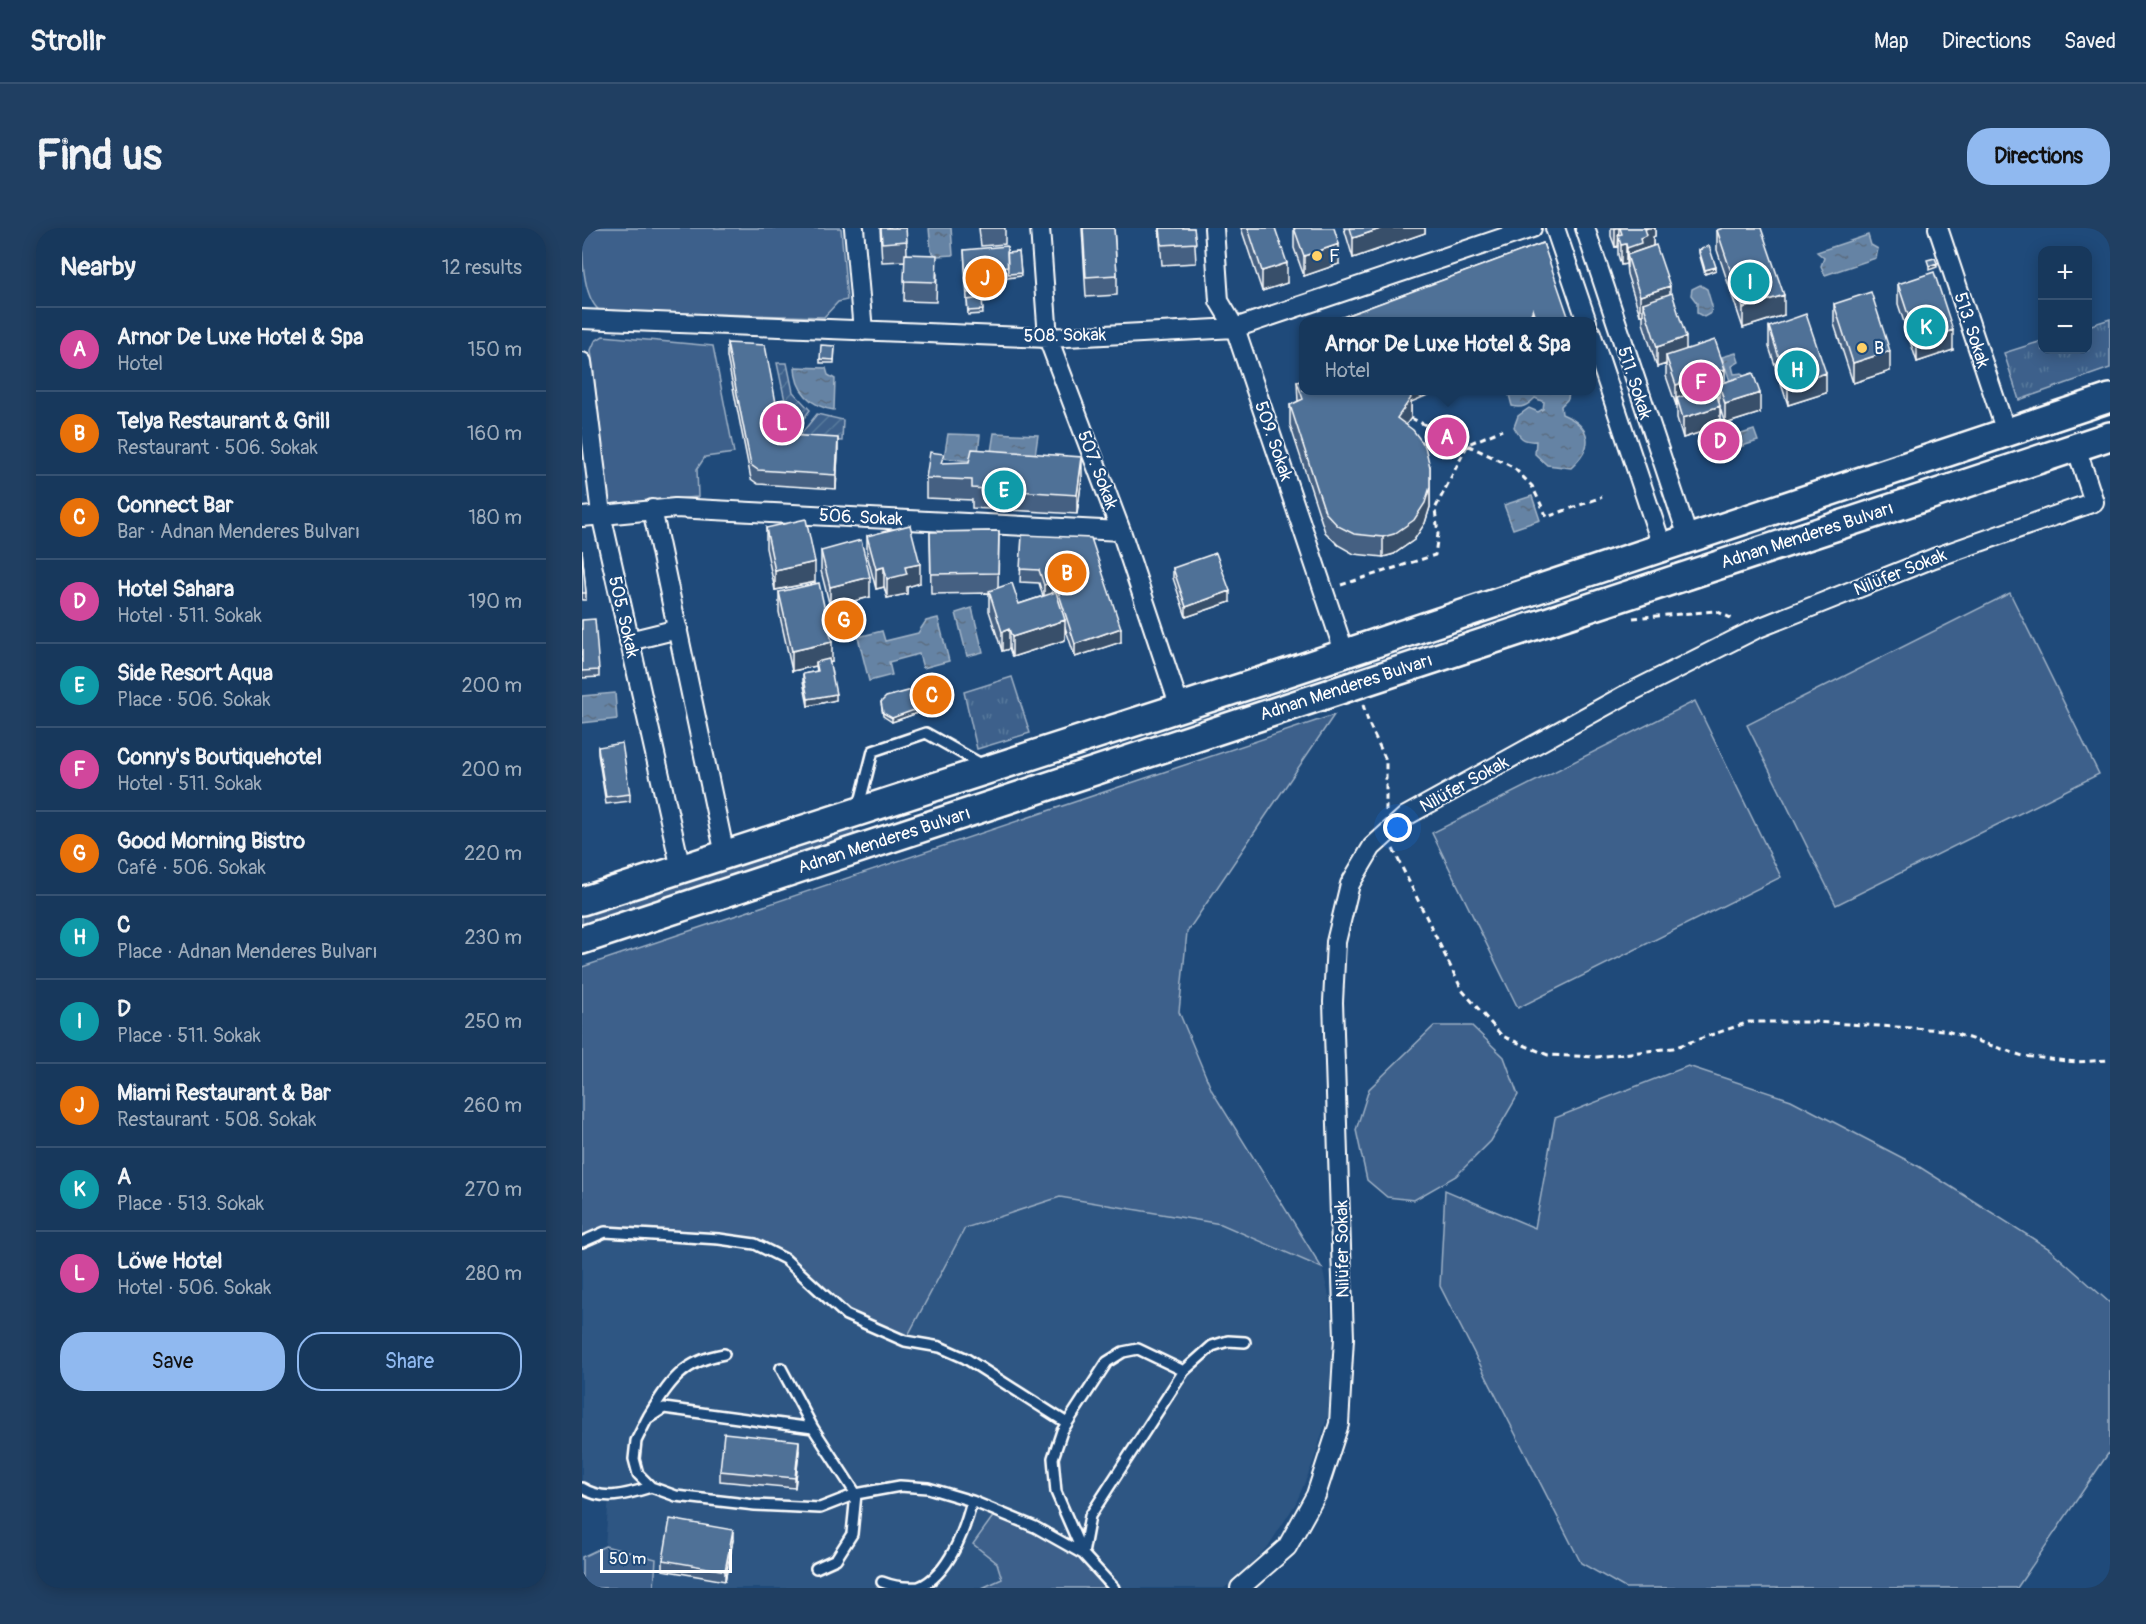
<!DOCTYPE html>
<html lang="en">
<head>
<meta charset="utf-8">
<style>
  :root { --surface:#17385c; --page:#203f62; --text:#f1f3f6; --muted:#9eacbb; --line:#365272; --accent:#90b9f0 }
  body { margin:0; font-family:Pangolin,sans-serif; background:var(--page); color:var(--text) }
  .controls { position:absolute; right:18px; top:18px; display:grid; overflow:hidden; border-radius:12px; box-shadow:0 3px 15px #0003 }
  .controls button { width:54px; height:54px; display:grid; place-items:center; padding:0; border:0; border-bottom:2px solid var(--line); background:var(--surface); color:var(--text); font:30px sans-serif }
  .scale { position:absolute; left:18px; bottom:15px; width:132px; box-sizing:border-box; padding-left:6px; border:3px solid #fff; border-top:0; font-size:16px; line-height:21px; white-space:nowrap; color:#fff; -webkit-text-stroke:4px #1f4a7a; paint-order:stroke }
  .you { position:absolute; left:816px; top:600px; width:21px; height:21px; margin:-15px; border:4px solid #fff; border-radius:50%; background:#1a73e8; box-shadow:0 0 0 9px #1a73e833 }
  .badge { display:grid; place-items:center; width:39px; height:39px; border-radius:50%; background:var(--accent); color:#fff; font-size:20px; font-weight:700 }
  .pin { position:absolute; translate:-50% -50%; border:3px solid #fff; box-shadow:0 2px 6px #0006 }
  .popup { position:absolute; left:717px; top:89px; width:297px; height:78px; box-sizing:border-box; display:grid; place-content:center; border-radius:12px; background:var(--surface); filter:drop-shadow(0 2px 4px #0005); font-size:20px; white-space:nowrap; color:var(--muted) }
  .popup b { font-size:22px; color:var(--text) }
  .popup::after { content:''; position:absolute; left:50%; top:100%; margin-left:-12px; border:12px solid transparent; border-top-color:var(--surface) }
  .list { margin:0; padding:0; list-style:none }
  h2 { display:flex; justify-content:space-between; align-items:center; height:78px; margin:0; padding:0 24px; font-size:26px }
  h2 small { font-size:20px; font-weight:400; color:var(--muted) }
  .list li { display:grid; grid-template-columns:39px 1fr auto; gap:18px; align-items:center; box-sizing:border-box; height:84px; padding:0 24px; border-top:2px solid var(--line) }
  .list b { display:block; font-size:22px; white-space:nowrap }
  .list p { margin:0; font-size:20px; white-space:nowrap; color:var(--muted) }
  .list em { font-size:20px; font-style:normal; color:var(--muted) }
  .actions { display:flex; gap:12px; padding:18px 24px }
  .actions a { flex:1; padding:14px 0; border:2px solid var(--accent); border-radius:24px; text-align:center; font-size:21px; color:var(--accent) }
  .actions .main { background:var(--accent); color:#111 }
  .map { position:relative; flex:none; width:1528px; height:1360px; overflow:hidden; border-radius:24px }
  header { display:flex; align-items:center; gap:36px; box-sizing:border-box; height:84px; padding:0 30px; background:var(--surface); border-bottom:2px solid var(--line) }
  header strong { font-size:28px }
  nav { display:flex; gap:33px; margin-inline-start:auto; font-size:21px }
  .intro { display:flex; align-items:center; justify-content:space-between; box-sizing:border-box; height:144px; padding:0 36px }
  h1 { margin:0; font-size:42px }
  .button { padding:15px 27px; border-radius:24px; background:var(--accent); color:#111; font-size:21px; font-weight:700 }
  main { display:flex; gap:36px; padding:0 36px }
  aside { flex:1; background:var(--surface); border-radius:24px; box-shadow:0 3px 15px #0003 }
  .map>svg:first-child { display:block }
</style>
</head>
<body>
<header>
<strong>Strollr</strong>
<nav><a>Map</a><a>Directions</a><a>Saved</a></nav>
</header>
<div class="intro"><h1>Find us</h1><a class="button">Directions</a></div>
<main>
<aside>
<h2>Nearby<small>12 results</small></h2>
<ul class="list">
<li><span class="badge" style="background:#d1479c">A</span><div><b>Arnor De Luxe Hotel &amp; Spa</b><p>Hotel</p></div><em>150 m</em></li>
<li><span class="badge" style="background:#e8710a">B</span><div><b>Telya Restaurant &amp; Grill</b><p>Restaurant · 506. Sokak</p></div><em>160 m</em></li>
<li><span class="badge" style="background:#e8710a">C</span><div><b>Connect Bar</b><p>Bar · Adnan Menderes Bulvarı</p></div><em>180 m</em></li>
<li><span class="badge" style="background:#d1479c">D</span><div><b>Hotel Sahara</b><p>Hotel · 511. Sokak</p></div><em>190 m</em></li>
<li><span class="badge" style="background:#0f9aa8">E</span><div><b>Side Resort Aqua</b><p>Place · 506. Sokak</p></div><em>200 m</em></li>
<li><span class="badge" style="background:#d1479c">F</span><div><b>Conny's Boutiquehotel</b><p>Hotel · 511. Sokak</p></div><em>200 m</em></li>
<li><span class="badge" style="background:#e8710a">G</span><div><b>Good Morning Bistro</b><p>Café · 506. Sokak</p></div><em>220 m</em></li>
<li><span class="badge" style="background:#0f9aa8">H</span><div><b>C</b><p>Place · Adnan Menderes Bulvarı</p></div><em>230 m</em></li>
<li><span class="badge" style="background:#0f9aa8">I</span><div><b>D</b><p>Place · 511. Sokak</p></div><em>250 m</em></li>
<li><span class="badge" style="background:#e8710a">J</span><div><b>Miami Restaurant &amp; Bar</b><p>Restaurant · 508. Sokak</p></div><em>260 m</em></li>
<li><span class="badge" style="background:#0f9aa8">K</span><div><b>A</b><p>Place · 513. Sokak</p></div><em>270 m</em></li>
<li><span class="badge" style="background:#d1479c">L</span><div><b>Löwe Hotel</b><p>Hotel · 506. Sokak</p></div><em>280 m</em></li>
</ul>
<div class="actions"><a class="main">Save</a><a>Share</a></div>
</aside>
<div class="map">
<svg width="1528" height="1360" viewBox="0 0 1528 1360">
  <defs>
    <pattern id="park-tufts" width="24" height="20" patternUnits="userSpaceOnUse" patternTransform="scale(1.5)"><rect width="24" height="20" fill="#3c618b"/><path d="M3 7l-1-3M5 7V3M7 7l1-3M15 17l-1-3M17 17v-4M19 17l1-3" fill="none" stroke="#59799c"/></pattern>
    <pattern id="garden-furrows" width="10" height="10" patternUnits="userSpaceOnUse" patternTransform="scale(1.5)"><rect width="10" height="10" fill="#3c618b"/><path d="M-1 1l2-2M0 10L10 0M9 11l2-2" fill="none" stroke="#59799c"/></pattern>
    <pattern id="water-ripples" width="26" height="14" patternUnits="userSpaceOnUse" patternTransform="scale(1.5)"><rect width="26" height="14" fill="#6583a4"/><path d="M2 4q2-2 4 0t4 0M15 11q2-2 4 0t4 0" fill="none" stroke="#5b6d81"/></pattern>
  </defs>
  <rect width="100%" height="100%" fill="#1f4a7a"/>
  <filter id="ink" filterUnits="userSpaceOnUse"><feTurbulence type="fractalNoise" baseFrequency=".0167" numOctaves="2"/><feDisplacementMap in="SourceGraphic" scale="12" xChannelSelector="R" yChannelSelector="G"/><feConvolveMatrix kernelMatrix="1 2 1 2 8 2 1 2 1" color-interpolation-filters="sRGB"/></filter>
  <g filter="url(#ink)">
    <path fill="#2e5683" d="M478,969L639,996L740,1040L748,1072L751,1121L747,1184L731,1235L714,1275L687,1317L653,1352L642,1360H532L415,1335L420,1351L400,1360H78L72,1359L74,1332L23,1318L27,1268L0,1260V1014L23,1004L173,1016L323,1113L383,1000Z"/>
    <path fill="#3c618b" stroke="#9eb0c5" stroke-width="1.5" d="M0,0H259L265,72L256,74L242,89L18,83C0,69 0,25 0,0Z
      M21,108L131,118L152,225L123,229L115,241L116,269L27,276L9,122L13,113Z
      M1428,365L1517,546L1254,677L1165,497Z
      M1113,473L1199,649L936,780L850,605Z
      M752,487L605,704L597,784L630,863L740,1040L639,996L478,969L383,1000L323,1113L264,1087L231,1054L173,1016L23,1004L0,1014V739Z
      M270,600L273,609L0,699V687Z
      M852,798H890L922,829L936,867L909,913L874,948L832,972L805,969L785,952L774,902L787,861Z
      M1106,838L1209,872L1336,938L1466,1020L1528,1075V1223L1435,1360H1043L999,1335L858,1058L863,962L953,1000L973,890Z
      M415,1283L501,1326L532,1360H400L420,1351L415,1335L391,1316Z
      M23,1318L74,1331L72,1359L78,1360H0V1329Z"/>
    <path fill="url(#park-tufts)" stroke="#9eb0c5" stroke-width="1.5" d="M1528,91V140L1437,172L1422,125L1460,113V122H1506V98Z
      M430,449L448,505L395,521L382,464Z"/>
    <path fill="url(#garden-furrows)" stroke="#9eb0c5" stroke-width="1.5" d="M195,135H205L211,164L228,182L210,206Z
      M235,186L261,192L260,213L215,211Z"/>
    <path fill="url(#water-ripples)" stroke="#a3b5c8" stroke-width="1.5" d="M347,0H369L371,27L355,28L349,23Z
      M1286,7L1289,17L1296,21L1294,30L1243,47L1239,38L1242,30L1235,24Z
      M1118,57L1125,61L1130,78L1129,85L1122,89L1115,85V75L1109,67L1110,61Z
      M1154,125L1157,134L1150,138L1152,146L1160,145L1163,154L1150,159L1140,129Z
      M213,139L244,140L246,147L253,151L252,182C229,179 213,162 213,139Z
      M926,163H987L986,171L979,178L980,186C1010,199 1013,218 989,240L965,237L953,226L954,213C941,214 938,210 932,199L936,188L947,180L956,184L961,181L962,174L953,170C946,177 940,181 930,178Z
      M1172,202L1176,213L1151,221L1147,210Z
      M412,205L456,207L453,228L409,224Z
      M366,206L398,207L395,234L362,230Z
      M950,268L958,292L931,301L922,277Z
      M390,380L401,424L385,428L374,385Z
      M356,390L367,433L341,440L337,426L307,434L310,447L287,453L276,409L300,403L303,413L336,405L344,393Z
      M33,465L35,491L0,495V468Z"/>
    <g fill="none" stroke-linecap="round" stroke-linejoin="round">
      <defs>
        <path id="service" d="M277,578L291,523L344,505L401,537
          M0,1014L23,1004L137,1011L173,1016L203,1031L264,1087L323,1113L358,1119L383,1130L485,1195
          M199,1140L231,1200
          M66,1189C87,1155 100,1133 142,1126
          M0,1260C22,1274 46,1266 69,1259
          M501,1326L474,1264L471,1230L480,1203L525,1134L541,1124L556,1121L602,1143
          M501,1326L508,1288L602,1143L630,1118L646,1113L663,1114
          M234,1340L254,1331L270,1306L274,1266L231,1200L82,1180L65,1191L54,1213L52,1231L56,1246L69,1259L94,1268L173,1277L238,1280L274,1266L318,1258L346,1260L390,1273L453,1299L501,1326L532,1360
          M300,1354C310,1358 325,1360 337,1359C367,1347 383,1301 390,1273"/>
        <path id="minor" d="M272,0L281,103
          M458,0L466,110L539,303L598,480
          M632,0L637,73L653,100L763,426
          M973,0L1005,94
          M1003,0L1106,309
          M1356,0L1424,204
          M0,91L466,110L653,100L950,0
          M1009,105L1080,318
          M0,134L19,286L99,641
          M70,281L143,627
          M0,289L93,280L539,303
          M47,413L96,401
          M658,1360L705,1319L734,1267L757,1196L762,1110L751,774L754,714L768,656L790,619L824,588L1043,467L1174,401L1352,330L1512,274L1494,219"/>
        <path id="secondary" d="M0,673L695,448L1528,170
          M0,712L1528,208"/>
      </defs>
      <use href="#service" stroke="#fff" stroke-width="14"/>
      <use href="#minor" stroke="#fff" stroke-width="22"/>
      <use href="#secondary" stroke="#fff" stroke-width="32"/>
      <path stroke="#fff" stroke-width="3" stroke-dasharray="6 4.5" stroke-linecap="butt" d="M829,190L931,239L950,258L965,289L1020,269
        M759,357L853,327L856,306L853,281L886,216L920,202
        M1051,390L1134,383L1153,392
        M781,477L787,496L804,532V583
        M811,621L880,762L920,808L966,827L1015,829L1091,820L1167,794H1233L1362,802L1441,828L1494,834L1528,832"/>
      <use href="#service" stroke="#1f4a7a" stroke-width="9"/>
      <use href="#minor" stroke="#1f4a7a" stroke-width="18"/>
      <use href="#secondary" stroke="#1f4a7a" stroke-width="27"/>
    </g>
    <path fill="#456182" stroke="#fff" stroke-width="1.5" fill-rule="evenodd" d="M298,0H324L325,26L355,46L354,74L322,73L323,33L300,34Z
      M397,0H423V16L399,18Z
      M500,0H532L535,47V67L504,69Z
      M577,0H612L614,35L580,37Z
      M659,0H693L705,55L680,63Z
      M712,0L757,36L722,48L712,20Z
      M762,0H843V5L771,30Z
      M1029,0H1073V8L1071,9V18L1088,66L1104,121L1178,185L1143,196L1138,180V198L1101,210L1095,190V177H1094L1084,148V136L1075,139L1061,95V87H1058L1045,46L1044,36L1039,37L1036,27V18L1033,19L1029,8ZM1137,163V174L1133,164Z
      M1525,0H1528V9Z
      M1135,2L1202,87L1161,100L1135,22Z
      M961,15L986,93H750Z
      M382,22L425,25L437,24L439,48L419,51V55H414L410,66H407V73L400,74L401,86L386,87Z
      M1117,22L1134,42L1123,46L1117,25Z
      M1316,56L1371,122L1335,134L1316,76Z
      M1252,76L1308,143L1271,155L1252,96Z
      M1187,99L1244,165L1206,177L1187,119Z
      M145,115L199,201L205,207L256,224L254,261L176,256L169,251L145,129Z
      M253,118L252,135H238V131Z
      M715,154L829,174V190L824,196L848,259V279L843,295L832,312L812,326L801,329L772,326L756,317L743,304L708,197V177L716,174Z
      M362,235L500,249L495,286L390,280V272L344,270V250Z
      M184,300L233,354L193,362L184,320Z
      M417,303L416,360L437,376L461,368L457,355L438,354L440,307L539,414L493,429L483,399V412L430,429L427,421L420,423L407,383V365L349,366L348,304Z
      M285,308L338,355L325,359V366L305,370L302,359L294,361L285,327Z
      M0,322L4,365V372H0Z
      M239,323L288,369L248,379L239,343Z
      M591,340L648,374L604,389L591,350Z
      M197,364L250,434L247,435L254,472L226,478L221,453V446L235,443L234,438L210,443L197,384Z
      M0,392L17,442V449L0,450Z
      M369,462L364,475H352L338,484L310,494L301,488L299,474Z
      M16,519L48,566V573L24,576L16,526Z
      M217,1223L213,1260L138,1253V1243Z
      M151,1312L143,1353L81,1342V1332Z"/>
    <path fill="#384f6a" stroke="#fff" stroke-width="1.5" d="M801,0H843V5L771,30V10Z
      M1033,0H1037L1036,18L1033,19Z
      M1066,0H1073V8L1071,9V18L1045,27V40V20L1058,10L1063,1Z
      M757,16V36L722,48V28Z
      M1044,16V36L1039,37V17Z
      M705,35V55L680,63V43Z
      M1355,35V39L1347,42V38Z
      M1134,39V42L1123,46V42Z
      M414,45V55L410,66V56Z
      M1088,58V78L1061,75V87H1058V68Z
      M1202,67V87L1161,100V80Z
      M951,81V93H946Z
      M986,88V93H971Z
      M1371,102V122L1335,134V114Z
      M1104,109V129L1084,128V136L1075,139V119Z
      M1308,123V143L1271,155V135Z
      M1143,141V161L1137,156V163L1097,176L1095,170V177H1094V157Z
      M1244,145V165L1206,177V157Z
      M823,162H858L829,174V190L815,209V190Z
      M1178,165V185L1143,196V176Z
      M1138,178V198L1101,210V190Z
      M256,210V224L254,261V247Z
      M500,229V249L495,286V267Z
      M848,239V279L843,295L832,312L812,326L801,329V309Z
      M233,334V354L193,362V343Z
      M338,336V355L325,359V366L305,370V351L323,339Z
      M302,339V359L294,361V341Z
      M288,349V369L248,379V359Z
      M470,354V368L462,370V357Z
      M648,363V374L604,389V379Z
      M483,392V412L430,429V409Z
      M539,400V414L493,429V416Z
      M427,401V421L420,423V404Z
      M250,414V434L235,437L234,434V438L210,443V423Z
      M254,466V472L226,478V471Z
      M352,471V475L338,484L310,494V490Z
      M217,1213V1223L213,1260V1250Z
      M151,1302V1312L143,1353V1343Z"/>
    <path fill="#507197" stroke="#fff" stroke-width="1.5" d="M299,0H324L325,13L300,15Z
      M501,0H532L535,47L504,49Z
      M578,0H612L614,15L580,17Z
      M666,0H693L705,35L680,43Z
      M712,0H752L757,16L722,28Z
      M768,0H801L771,10Z
      M1038,0H1066L1063,1L1065,7L1058,10L1059,15L1045,20L1044,16L1039,17L1036,7L1040,6Z
      M1141,0H1179L1202,67L1161,80L1135,2Z
      M961,15L986,88L971,93H955L951,81L946,93H750Z
      M1074,17L1088,58L1058,68L1045,27Z
      M425,18L426,39L419,40V45H414L410,56H406L407,63L385,65L382,22Z
      M1127,18L1134,39L1123,42L1117,22Z
      M437,24L439,45L426,46L425,25Z
      M323,26L355,27L354,54L322,53Z
      M1353,30L1355,35L1347,38L1345,32Z
      M1352,44L1371,102L1335,114L1316,56Z
      M1289,64L1308,123L1271,135L1252,76Z
      M1090,65L1104,109L1075,119L1061,75Z
      M400,70L401,82L386,83L385,72Z
      M1224,86L1244,145L1206,157L1187,99Z
      M1133,112L1143,141L1094,157L1084,128Z
      M145,115L183,117L199,201L205,207L256,210L254,247L176,242L169,237Z
      M239,117L253,118L252,132L238,131Z
      M1171,145L1178,165L1143,176L1137,156Z
      M721,152V162H826L829,170L815,190L831,202L843,218L848,239V259L843,275L832,292L812,306L801,309L772,306L756,298L743,284L708,177L721,171L715,154Z
      M1132,158L1138,178L1101,190L1095,170Z
      M390,221L500,229L495,267L390,260V252L344,250L348,224L362,226L359,235L387,234Z
      M224,291L233,334L193,343L184,300Z
      M328,297L338,336L323,339L325,346L305,351L302,339L294,341L285,308Z
      M417,303L416,345L349,346L348,304Z
      M440,307L509,310L539,400L493,416L476,363L473,364L470,354L462,357L457,342L438,341Z
      M279,312L288,349L248,359L239,323Z
      M0,322L4,365H0Z
      M634,325L648,363L604,379L591,340Z
      M237,355L250,414L210,423L197,364Z
      M430,355L437,376L474,364L483,392L430,409L427,401L420,404L407,363Z
      M13,391L17,442L0,443V392Z
      M247,431L254,466L226,471L221,446L236,443L234,434Z
      M357,451L369,458L364,472L352,471L338,480L310,490L301,485L299,474L304,469L348,457Z
      M40,515L48,566L24,569L16,519Z
      M142,1205L217,1213L213,1250L138,1243Z
      M88,1291L151,1302L143,1343L81,1332Z"/>
  </g>
  <g fill="#ffd166" stroke="#1f4a7a" stroke-width="2">
    <circle cx="735" cy="28" r="6"/>
    <circle cx="1280" cy="120" r="6"/>
  </g>
  <g text-anchor="middle" stroke-width="4.5" stroke-linejoin="round" paint-order="stroke">
    <g font-size="18" fill="#fff" stroke="#1f4a7a" text-anchor="start">
      <text x="747" y="34">F</text>
      <text x="1292" y="126">B</text>
    </g>
    <g font-size="18" fill="#fff" stroke="#1f4a7a">
      <text transform="translate(1390 102) rotate(72)" y="6">513. Sokak</text>
      <text transform="translate(483 107) rotate(-1)" y="6">508. Sokak</text>
      <text transform="translate(1053 155) rotate(72)" y="6">511. Sokak</text>
      <text transform="translate(692 213) rotate(71)" y="6">509. Sokak</text>
      <text transform="translate(516 242) rotate(69)" y="6">507. Sokak</text>
      <text transform="translate(279 289) rotate(3)" y="6">506. Sokak</text>
      <text transform="translate(1225 307) rotate(-18)" y="6">Adnan Menderes Bulvarı</text>
      <text transform="translate(1318 344) rotate(-22)" y="6">Nilüfer Sokak</text>
      <text transform="translate(42 389) rotate(77)" y="6">505. Sokak</text>
      <text transform="translate(764 459) rotate(-18)" y="6">Adnan Menderes Bulvarı</text>
      <text transform="translate(882 556) rotate(-29)" y="6">Nilüfer Sokak</text>
      <text transform="translate(302 612) rotate(-18)" y="6">Adnan Menderes Bulvarı</text>
      <text transform="translate(760 1021) rotate(-91)" y="6">Nilüfer Sokak</text>
    </g>
  </g>
</svg>
<div class="controls">
<button>+</button>
<button>−</button>
</div>
<div class="scale">50 m</div>
<div class="you"></div>
<div class="pin badge" style="left:865px;top:209px;background:#d1479c">A</div>
<div class="popup"><b>Arnor De Luxe Hotel &amp; Spa</b>Hotel</div>
<div class="pin badge" style="left:485px;top:345px;background:#e8710a">B</div>
<div class="pin badge" style="left:350px;top:467px;background:#e8710a">C</div>
<div class="pin badge" style="left:1138px;top:213px;background:#d1479c">D</div>
<div class="pin badge" style="left:422px;top:262px;background:#0f9aa8">E</div>
<div class="pin badge" style="left:1119px;top:154px;background:#d1479c">F</div>
<div class="pin badge" style="left:262px;top:392px;background:#e8710a">G</div>
<div class="pin badge" style="left:1215px;top:142px;background:#0f9aa8">H</div>
<div class="pin badge" style="left:1168px;top:54px;background:#0f9aa8">I</div>
<div class="pin badge" style="left:403px;top:50px;background:#e8710a">J</div>
<div class="pin badge" style="left:1344px;top:99px;background:#0f9aa8">K</div>
<div class="pin badge" style="left:200px;top:195px;background:#d1479c">L</div>
</div>
</main>
</body>
</html>
